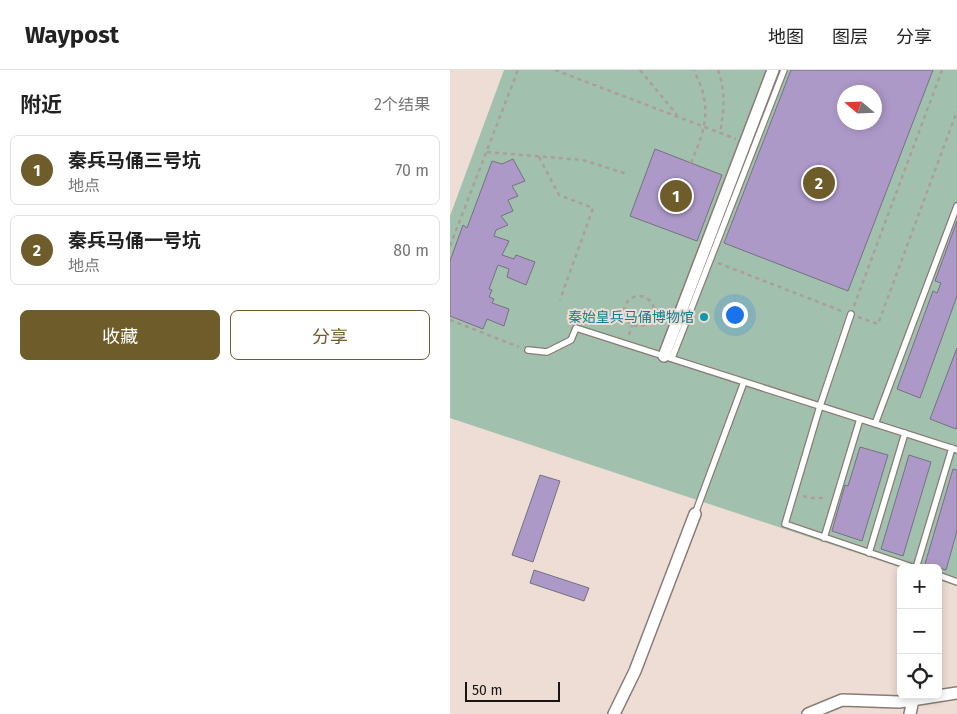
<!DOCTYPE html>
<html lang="zh">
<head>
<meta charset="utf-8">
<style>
  :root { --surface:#fff; --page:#f2f2f2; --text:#222; --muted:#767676; --line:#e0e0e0; --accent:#6e5d2b }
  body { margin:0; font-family:"Fira Sans","Noto Sans SC",sans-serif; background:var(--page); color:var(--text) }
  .controls { position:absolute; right:15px; bottom:15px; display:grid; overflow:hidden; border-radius:8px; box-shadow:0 2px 8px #0003 }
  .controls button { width:45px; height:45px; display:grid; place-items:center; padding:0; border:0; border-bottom:1px solid var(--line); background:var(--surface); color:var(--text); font:25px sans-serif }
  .compass { position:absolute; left:387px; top:15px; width:45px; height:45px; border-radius:50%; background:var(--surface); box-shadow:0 2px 8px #0003; rotate:289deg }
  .scale { position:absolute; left:15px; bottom:12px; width:95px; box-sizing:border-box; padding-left:5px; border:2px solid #1a1512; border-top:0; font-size:14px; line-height:18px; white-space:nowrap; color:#1a1512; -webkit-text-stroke:4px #edddd5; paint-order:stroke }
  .you { position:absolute; left:284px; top:244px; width:18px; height:18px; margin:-12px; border:4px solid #fff; border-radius:50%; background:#1a73e8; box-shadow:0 0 0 8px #1a73e833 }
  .badge { display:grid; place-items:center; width:32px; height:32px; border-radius:50%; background:var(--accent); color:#fff; font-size:16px; font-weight:700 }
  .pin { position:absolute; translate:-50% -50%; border:2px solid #fff; box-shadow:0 1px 5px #0006 }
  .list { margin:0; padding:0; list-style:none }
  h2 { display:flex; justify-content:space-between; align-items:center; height:65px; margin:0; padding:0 20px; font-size:21px }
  h2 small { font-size:16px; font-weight:400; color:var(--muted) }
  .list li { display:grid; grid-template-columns:32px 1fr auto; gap:15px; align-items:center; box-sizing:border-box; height:70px; margin:0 10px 10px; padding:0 10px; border:1px solid var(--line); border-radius:8px }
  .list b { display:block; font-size:19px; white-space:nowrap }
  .list p { margin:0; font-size:16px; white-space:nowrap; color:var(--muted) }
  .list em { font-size:16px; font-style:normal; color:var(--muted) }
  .actions { display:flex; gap:10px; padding:15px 20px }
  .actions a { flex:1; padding:11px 0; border:1px solid var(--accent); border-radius:8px; text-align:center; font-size:18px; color:var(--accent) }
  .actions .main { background:var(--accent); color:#fff }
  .icon { flex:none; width:28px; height:28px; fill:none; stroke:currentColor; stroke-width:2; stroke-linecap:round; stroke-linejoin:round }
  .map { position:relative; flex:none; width:507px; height:644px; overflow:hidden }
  header { display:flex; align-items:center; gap:30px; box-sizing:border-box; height:70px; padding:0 25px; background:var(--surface); border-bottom:1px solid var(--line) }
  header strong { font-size:24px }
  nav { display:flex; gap:28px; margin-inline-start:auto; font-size:18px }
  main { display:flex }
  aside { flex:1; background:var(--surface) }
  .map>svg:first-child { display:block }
</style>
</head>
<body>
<header>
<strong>Waypost</strong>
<nav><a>地图</a><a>图层</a><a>分享</a></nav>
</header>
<main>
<aside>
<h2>附近<small>2个结果</small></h2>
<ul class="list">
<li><span class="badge">1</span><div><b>秦兵马俑三号坑</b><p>地点</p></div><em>70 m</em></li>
<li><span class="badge">2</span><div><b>秦兵马俑一号坑</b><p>地点</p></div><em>80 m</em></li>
</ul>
<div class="actions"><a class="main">收藏</a><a>分享</a></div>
</aside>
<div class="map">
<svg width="507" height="644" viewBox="0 0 507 644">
  <rect width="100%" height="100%" fill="#edddd5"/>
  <path fill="#a1c1ae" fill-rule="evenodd" d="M54,0H507V516L488,510V498H452L0,348V146ZM394,22H424V52H394Z"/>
  <path fill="#ad99c8" stroke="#76717e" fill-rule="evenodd" d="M341,0H483L398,221L274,173ZM394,22H424V52H394Z
    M205,79L272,105L247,171L180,146Z
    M63,89L75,111L62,116L68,126L58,130L63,141L51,146L58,155L46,160L44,166L59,171L52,185L64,189L66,185L85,192L76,215L57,207L59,199L48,195L39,219L42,220L39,227L44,229L42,233L59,239L54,256L37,249L33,259L0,246V191L13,155L17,158L42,91L52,94Z
    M507,151V226L470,328L447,319L483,221L487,223L491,213L485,211Z
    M507,278V355L506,359L480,349Z
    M410,377L438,385L412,471L382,461L395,415L398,416Z
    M459,385L481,392L453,486L431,479Z
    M503,399L507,400V461L496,500L475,494Z
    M90,405L110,411L83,492L62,485Z
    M84,500L139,518L134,531L80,513Z"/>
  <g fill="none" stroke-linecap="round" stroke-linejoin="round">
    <defs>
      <path id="lane" d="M401,244L370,336L335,454L465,498
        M78,280L97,282L121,270L126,258L507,380
        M222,288L334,0
        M425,354L507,136
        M245,444L294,312
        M374,468L410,349
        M419,483L455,363
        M466,498L502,378
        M488,505L507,512"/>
      <path id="street" d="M214,286L323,0
        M164,644L185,601L245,444
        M358,644L392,630L449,632L507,623
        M460,644L463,630"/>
    </defs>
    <use href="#lane" stroke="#8a7c75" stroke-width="8"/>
    <use href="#street" stroke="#8a7c75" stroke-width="14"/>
    <path stroke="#ab9e98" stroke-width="2.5" stroke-dasharray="4 4" stroke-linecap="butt" d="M105,0L286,69
      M190,0L227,45
      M268,0C276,22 274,40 270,63
      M37,82L133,90L177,104
      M89,87L109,125L143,138L110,230
      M241,93C252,66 260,49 252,19C250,12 246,6 244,0
      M0,176L68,0
      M268,193L394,242
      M174 241a15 15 0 1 1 30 0a15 15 0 1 1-30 0Z
      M404,236L492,0
      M408,247L428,254L507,41
      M0,250L69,277
      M179,265L182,255
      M353,426L361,428H377"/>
    <use href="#lane" stroke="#fff" stroke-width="5.5"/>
    <use href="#street" stroke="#fff" stroke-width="11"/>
  </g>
  <circle fill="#0f9aa8" stroke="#edddd5" stroke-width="2" cx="254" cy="247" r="5"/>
  <g text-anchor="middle" stroke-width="4" stroke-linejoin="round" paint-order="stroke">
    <g font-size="14" fill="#0d838f" stroke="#edddd5" text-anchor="end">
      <text x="244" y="252">秦始皇兵马俑博物馆</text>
    </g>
  </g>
</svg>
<div class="controls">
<button>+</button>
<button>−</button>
<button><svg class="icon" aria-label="locate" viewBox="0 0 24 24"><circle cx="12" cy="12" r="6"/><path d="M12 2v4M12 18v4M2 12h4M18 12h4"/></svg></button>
</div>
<svg class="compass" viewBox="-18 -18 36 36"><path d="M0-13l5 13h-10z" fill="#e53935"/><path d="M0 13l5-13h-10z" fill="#767676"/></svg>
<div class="scale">50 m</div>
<div class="you"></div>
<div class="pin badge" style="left:226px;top:126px">1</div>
<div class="pin badge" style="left:369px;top:113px">2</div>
</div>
</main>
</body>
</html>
